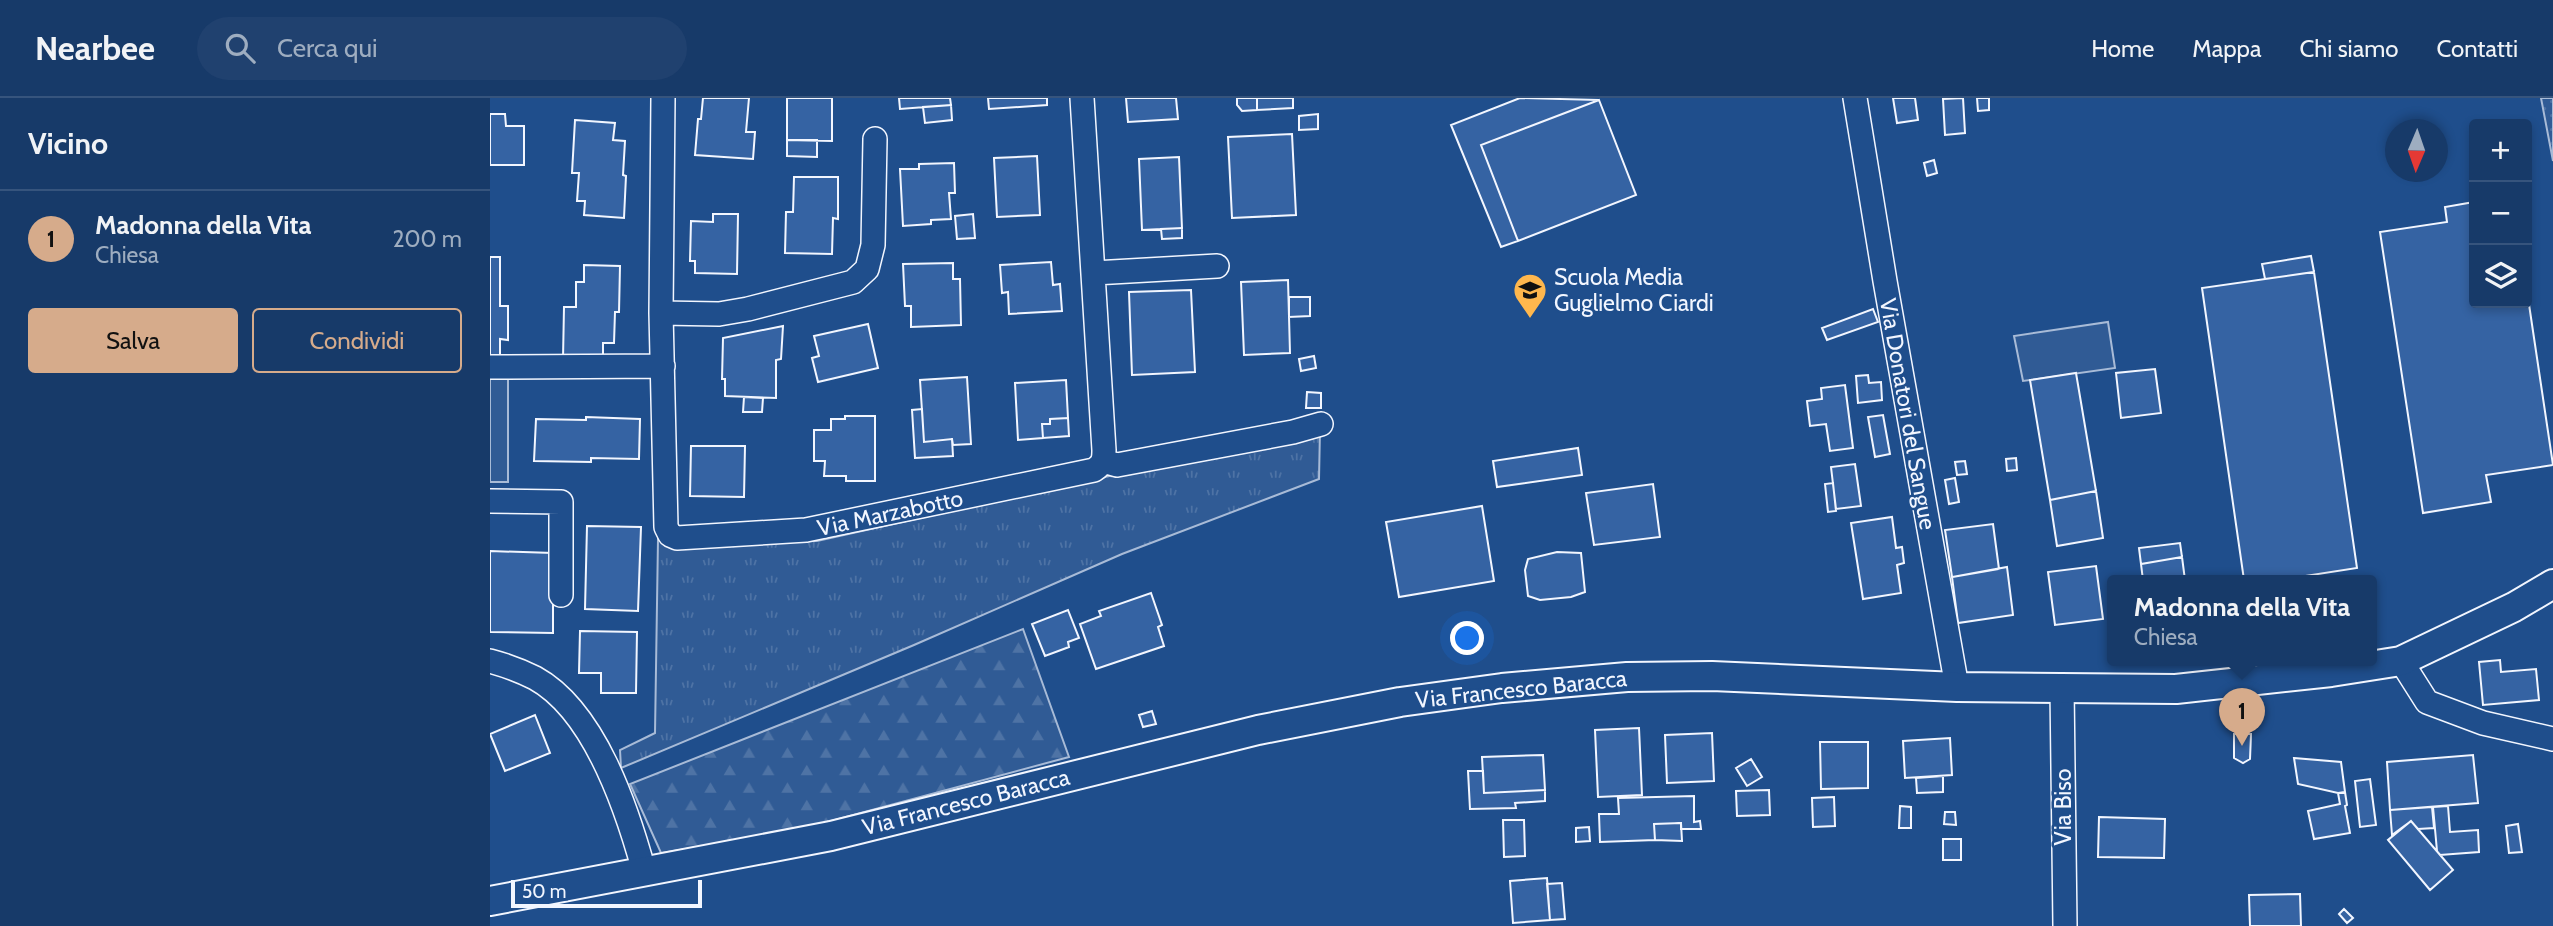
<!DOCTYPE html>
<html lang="it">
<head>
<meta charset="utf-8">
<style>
  :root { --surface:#173a69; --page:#20416f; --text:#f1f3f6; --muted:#9eadc0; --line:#36547d; --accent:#d6ab8b }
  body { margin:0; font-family:Cabin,sans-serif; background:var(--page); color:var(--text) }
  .controls { position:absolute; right:21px; top:21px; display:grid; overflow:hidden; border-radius:7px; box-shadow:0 4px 10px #0003 }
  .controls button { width:63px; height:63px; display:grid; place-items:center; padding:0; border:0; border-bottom:2px solid var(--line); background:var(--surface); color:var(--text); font:35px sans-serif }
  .compass { position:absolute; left:1895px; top:21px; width:63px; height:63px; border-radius:50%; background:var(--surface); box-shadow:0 4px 10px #0003; rotate:182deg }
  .scale { position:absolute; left:21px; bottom:18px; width:191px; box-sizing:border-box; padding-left:7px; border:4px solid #f2f6ff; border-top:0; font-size:19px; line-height:24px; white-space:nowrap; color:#f2f6ff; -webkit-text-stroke:5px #1f4e8c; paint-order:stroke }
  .you { position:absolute; left:978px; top:541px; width:24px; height:24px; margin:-18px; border:5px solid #fff; border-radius:50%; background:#1a73e8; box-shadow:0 0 0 10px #1a73e833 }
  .badge { display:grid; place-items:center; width:46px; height:46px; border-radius:50%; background:var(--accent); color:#111; font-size:23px; font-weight:700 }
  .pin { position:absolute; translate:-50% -58px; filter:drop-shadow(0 2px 4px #0008) }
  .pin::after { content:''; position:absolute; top:37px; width:24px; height:21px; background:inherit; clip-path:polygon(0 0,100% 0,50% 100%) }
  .popup { position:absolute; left:1617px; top:477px; width:270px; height:91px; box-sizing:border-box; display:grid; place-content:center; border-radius:7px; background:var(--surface); filter:drop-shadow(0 2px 5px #0005); font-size:23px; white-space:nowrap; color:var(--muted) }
  .popup b { font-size:26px; color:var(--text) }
  .popup::after { content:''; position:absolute; left:50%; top:100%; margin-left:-14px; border:14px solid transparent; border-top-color:var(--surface) }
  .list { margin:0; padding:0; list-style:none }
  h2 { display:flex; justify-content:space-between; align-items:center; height:91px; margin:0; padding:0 28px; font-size:30px }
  h2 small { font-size:23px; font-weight:400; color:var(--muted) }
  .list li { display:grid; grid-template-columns:46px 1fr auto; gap:21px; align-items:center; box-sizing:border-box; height:98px; padding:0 28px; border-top:2px solid var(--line) }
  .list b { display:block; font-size:26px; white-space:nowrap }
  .list p { margin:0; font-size:23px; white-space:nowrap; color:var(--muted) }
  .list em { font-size:23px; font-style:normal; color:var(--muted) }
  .actions { display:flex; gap:14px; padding:21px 28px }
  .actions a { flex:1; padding:16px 0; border:2px solid var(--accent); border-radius:7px; text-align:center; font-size:24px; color:var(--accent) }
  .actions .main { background:var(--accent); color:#111 }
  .icon { flex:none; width:38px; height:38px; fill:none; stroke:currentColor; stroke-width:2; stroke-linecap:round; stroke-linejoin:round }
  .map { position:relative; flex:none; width:2063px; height:828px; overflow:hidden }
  header { display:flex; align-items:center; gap:42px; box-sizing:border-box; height:98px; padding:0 35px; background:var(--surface); border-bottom:2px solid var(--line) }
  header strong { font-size:33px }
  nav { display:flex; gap:38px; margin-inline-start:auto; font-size:24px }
  .search { width:490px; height:63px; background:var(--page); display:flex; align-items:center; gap:18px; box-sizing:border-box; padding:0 24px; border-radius:38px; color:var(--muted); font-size:26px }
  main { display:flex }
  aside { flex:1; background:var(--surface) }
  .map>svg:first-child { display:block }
</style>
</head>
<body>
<header>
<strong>Nearbee</strong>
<div class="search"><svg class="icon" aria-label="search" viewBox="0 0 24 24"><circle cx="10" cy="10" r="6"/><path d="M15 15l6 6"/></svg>Cerca qui</div>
<nav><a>Home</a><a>Mappa</a><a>Chi siamo</a><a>Contatti</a></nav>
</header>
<main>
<aside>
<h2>Vicino<small></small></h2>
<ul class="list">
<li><span class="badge">1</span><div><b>Madonna della Vita</b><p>Chiesa</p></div><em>200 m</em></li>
</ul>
<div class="actions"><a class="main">Salva</a><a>Condividi</a></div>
</aside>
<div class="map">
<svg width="2063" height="828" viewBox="0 0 2063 828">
  <defs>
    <pattern id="grass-dots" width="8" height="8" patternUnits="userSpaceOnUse" patternTransform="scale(1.75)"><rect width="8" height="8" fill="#305b95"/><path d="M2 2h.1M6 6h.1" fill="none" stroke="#4e73a5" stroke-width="1.8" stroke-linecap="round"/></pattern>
    <pattern id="forest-firs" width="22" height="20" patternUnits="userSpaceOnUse" patternTransform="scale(1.75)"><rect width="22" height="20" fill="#305b95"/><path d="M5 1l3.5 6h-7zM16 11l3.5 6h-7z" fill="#4e73a5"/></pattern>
    <pattern id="park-tufts" width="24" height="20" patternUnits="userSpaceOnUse" patternTransform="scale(1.75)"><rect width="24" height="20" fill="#305b95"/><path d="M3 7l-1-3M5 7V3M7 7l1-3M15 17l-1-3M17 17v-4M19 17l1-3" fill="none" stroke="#4e73a5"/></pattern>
  </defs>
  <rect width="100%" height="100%" fill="#1f4e8c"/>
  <path fill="url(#grass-dots)" stroke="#a8bbd7" stroke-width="2" d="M2051,0H2063V63Z"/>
  <path fill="url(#forest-firs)" stroke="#a8bbd7" stroke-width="2" d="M533,531L579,659L300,734L171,755L140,686Z"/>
  <path fill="url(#park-tufts)" stroke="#a8bbd7" stroke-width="2" d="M830,331L829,381L632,456L424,547L131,670L130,652L165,635L168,441L201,445L327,443Z"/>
  <path fill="#305b95" stroke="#a8bbd7" stroke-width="2" d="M1618,224L1625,270L1533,283L1524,238Z
    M0,279L18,280V384H0Z"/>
  <path fill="#3563a3" stroke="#f2f6ff" stroke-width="2" d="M213,0H259L256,34H265L263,61L205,57L208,21H211Z
    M297,0H342V43L297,42Z
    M409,0H460L461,7L410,11Z
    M498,0H557V7L499,11Z
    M636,0H686L688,21L638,24Z
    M747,0H767V12L752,13L747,7Z
    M767,0H803V10L767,12Z
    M1030,0L1109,2L991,47L1028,143L1011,149L961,27Z
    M1403,0H1425L1428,22L1407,25Z
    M1473,0L1475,35L1455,37L1453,1Z
    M1487,0H1499V12L1488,13Z
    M1109,2L1146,97L1028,143L991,47Z
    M461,7L462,22L435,25L433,9Z
    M0,16H15L16,28H34V67H0Z
    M828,16V31L809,32V18Z
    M85,22L125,25L123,42L135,43L133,77L136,78L134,120L94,117L95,103H87L89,75H82Z
    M802,36L806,117L742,120L738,39Z
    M297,42H327V59L297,58Z
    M547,58L550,117L507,119L504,60Z
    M689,59L692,130L652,132L649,61Z
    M1444,62L1447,75L1437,78L1434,65Z
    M464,65L465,95H459L461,121L441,122V126L413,128L410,71H429V66Z
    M304,79H348V121L343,120L342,156L295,155L296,114H303Z
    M1984,104V205H2037V193L2063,367L1996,377L2001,404L1933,415L1890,134L1957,124L1955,109Z
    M223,116H248L247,176L205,175V163H200L201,123L223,124Z
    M483,116L485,140L467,141L465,118Z
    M692,130V140L672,141L671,131Z
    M1821,158L1824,174L1775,181L1772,166Z
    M0,159H10V208H18V242L10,241V260H0Z
    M561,164L563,187L570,186L572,213L519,216L518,194L512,195L510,167Z
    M463,165V181H470L471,227L421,229V208H415L413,166Z
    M94,167L130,168L129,214H125L124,245H113V262L73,261L74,209H86V184H94Z
    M1824,174L1867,470L1789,482H1754L1712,190Z
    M798,182L800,255L754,257L751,184Z
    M701,192L705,274L642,277L639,194Z
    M799,199H820V218L799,219Z
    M1383,211L1388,224L1337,242L1332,230Z
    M378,226L388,270L328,284L322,260L329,258L324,238Z
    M293,228L291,261L286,262V300L235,298V281H232L233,240Z
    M824,258L826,270L811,273L809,261Z
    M1665,271L1671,315L1631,320L1626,275Z
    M1586,275L1606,393L1560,402L1540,282Z
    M1378,277L1379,285L1391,284L1392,302L1368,305L1366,278Z
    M477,279L481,346L463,347L462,341L434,344L430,282Z
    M576,282L578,320L560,321V326H552L553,340L528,342L525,285Z
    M1355,287L1363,350L1340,353L1336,326L1320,328L1317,303L1332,301L1331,290Z
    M817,294L831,295V310H816Z
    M254,299L273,300L272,314H253Z
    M432,311L434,344L462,341L463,358L425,360L422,312Z
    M1393,317L1400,356L1385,359L1378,319Z
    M355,318H385V383H356V378H334L335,363H324V332H341V321H355Z
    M96,319L150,321L149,361L101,360V364L44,363L46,321L96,322Z
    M578,320L579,338L553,340L552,326H560V321Z
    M201,348H255L254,399L200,398Z
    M1088,350L1092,377L1007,389L1003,363Z
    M1526,360L1527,372L1517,373L1516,361Z
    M1475,363L1477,376L1467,377L1465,364Z
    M1365,366L1371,408L1346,411L1341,369Z
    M1465,380L1469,404L1459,406L1455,382Z
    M1343,385L1346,413L1338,414L1335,386Z
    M1163,386L1170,439L1104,447L1096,395Z
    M1606,393L1613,440L1567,448L1560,402Z
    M992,408L1004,483L909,499L896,424Z
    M1402,419L1406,450L1412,449L1414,465L1407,467L1411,495L1373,501L1361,425Z
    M1503,426L1509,471L1462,479L1455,432Z
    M97,428L151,429L148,513L95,511Z
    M1690,445L1692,459L1651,466L1649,450Z
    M0,453L63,455V535L0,534Z
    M1067,454L1091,455L1095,494L1081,499L1050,502L1038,498L1035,472L1038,461Z
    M1692,459L1695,482H1653L1651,466Z
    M1606,468L1613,521L1565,527L1558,474Z
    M1517,469L1523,517L1468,525L1462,479Z
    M661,495L672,527L668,529L674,548L606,571L590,526L611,518L609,513Z
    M578,512L589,540L578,544L579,549L555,558L542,526Z
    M90,533L147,534L146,595H111V575H89Z
    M2010,562L2011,574L2046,571L2049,602L1993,607L1989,564Z
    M662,613L666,626L653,629L649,617Z
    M45,617L60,655L15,673L0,636Z
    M1149,630L1152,697L1108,699L1105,632Z
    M1222,635L1224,683L1177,685L1175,637Z
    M1744,636H1761L1760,661L1753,665L1744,660Z
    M1460,640L1462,677L1415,680L1413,643Z
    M1330,644H1378V690L1331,691Z
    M1053,657L1055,692L994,695L992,659Z
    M1983,657L1988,705L1900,712L1897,664Z
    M1804,660L1851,664L1855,694L1848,695L1808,686Z
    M1261,661L1272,679L1257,688L1246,670Z
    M978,673H993L994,695L1055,692V703L1025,705L1026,710L980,711Z
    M1453,678V694L1427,695L1426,680Z
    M1880,681L1886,727L1870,729L1865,683Z
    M1279,692L1280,717L1247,718L1246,693Z
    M1855,694L1857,707L1855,708L1860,735L1824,741L1818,713L1850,706L1848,695Z
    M1204,698V724L1210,723L1211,731H1191V725L1164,726L1165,742L1110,744L1109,716H1129L1128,700Z
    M1344,699L1345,728L1323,729L1322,700Z
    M1410,708L1421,709V730H1409Z
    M1958,708L1960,734L1988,732L1989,754L1950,757L1947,753L1943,709Z
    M1942,709L1944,730L1928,731L1921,723L1902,737L1900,712Z
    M1455,714H1465L1466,727L1454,726Z
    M1609,719L1675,721L1674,760L1608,759Z
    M1013,722H1034L1035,758L1014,759Z
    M1921,723L1963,772L1940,792L1898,742Z
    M1191,725L1192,743L1165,742L1164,726Z
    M2028,726L2032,754L2019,755L2016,728Z
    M1099,729L1100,743L1086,744V730Z
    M1453,741H1471V762H1453Z
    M1057,780L1060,822L1023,825L1020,783Z
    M1072,785L1075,821L1060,822L1057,786Z
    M1810,796L1811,828H1760L1759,797Z
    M1854,811L1863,820L1857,825L1849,816Z"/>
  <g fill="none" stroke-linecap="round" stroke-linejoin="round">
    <defs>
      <path id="minor" d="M173,0L171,215L176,429L180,437L187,440L316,432L604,372C613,366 614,362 614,352L592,0
        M1365,0L1395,183L1467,589
        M604,175L727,168
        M171,215L229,216L258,211L363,184L377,171L383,147L385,41
        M0,269L173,268
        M613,363L627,367L803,334L831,326
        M0,403L71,404V497
        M0,563C15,567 31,573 45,580C105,613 137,711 154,773
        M1911,563L1937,604L1993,625L2063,641
        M1572,590L1575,828"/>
      <path id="tertiary" d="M0,803L341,738L768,632L910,604L1012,590L1137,579L1222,578L1467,589L1686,591L1841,574L1911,563L2024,509L2063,486"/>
    </defs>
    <use href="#minor" stroke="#f2f6ff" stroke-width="26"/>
    <use href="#tertiary" stroke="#f2f6ff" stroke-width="32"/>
    <use href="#minor" stroke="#1f4e8c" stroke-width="23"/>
    <use href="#tertiary" stroke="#1f4e8c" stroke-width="28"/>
  </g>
  <defs>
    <symbol id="school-pin" viewBox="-11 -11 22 30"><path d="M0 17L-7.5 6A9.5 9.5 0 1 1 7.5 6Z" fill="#ffb74d" stroke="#1f4e8c"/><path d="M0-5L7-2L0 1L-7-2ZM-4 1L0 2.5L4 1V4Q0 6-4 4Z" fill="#111"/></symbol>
  </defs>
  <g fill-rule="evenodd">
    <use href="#school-pin" x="1021" y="173" width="38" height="52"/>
  </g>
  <g text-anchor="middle" stroke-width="5" stroke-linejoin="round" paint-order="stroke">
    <g font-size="23" fill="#f2f6ff" stroke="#1f4e8c" text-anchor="start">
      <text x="1064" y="187">Scuola Media<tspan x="1064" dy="26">Guglielmo Ciardi</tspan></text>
    </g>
    <g font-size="23" fill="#f2f6ff" stroke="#1f4e8c">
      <text transform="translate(1418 316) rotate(80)" y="8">Via Donatori del Sangue</text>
      <text transform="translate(400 415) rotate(-12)" y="8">Via Marzabotto</text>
      <text transform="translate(1031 591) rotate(-6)" y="8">Via Francesco Baracca</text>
      <text transform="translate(476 704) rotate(-14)" y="8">Via Francesco Baracca</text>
      <text transform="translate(1573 709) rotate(-90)" y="8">Via Biso</text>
    </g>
  </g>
</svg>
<div class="controls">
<button>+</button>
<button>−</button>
<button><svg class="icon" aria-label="layers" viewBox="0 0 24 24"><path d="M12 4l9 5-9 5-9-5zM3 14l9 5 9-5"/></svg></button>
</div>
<svg class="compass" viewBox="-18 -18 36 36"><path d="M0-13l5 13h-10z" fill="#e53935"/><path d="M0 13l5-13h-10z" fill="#9eadc0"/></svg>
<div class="scale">50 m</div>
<div class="you"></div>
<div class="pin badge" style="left:1752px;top:648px">1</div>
<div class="popup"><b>Madonna della Vita</b>Chiesa</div>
</div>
</main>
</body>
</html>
